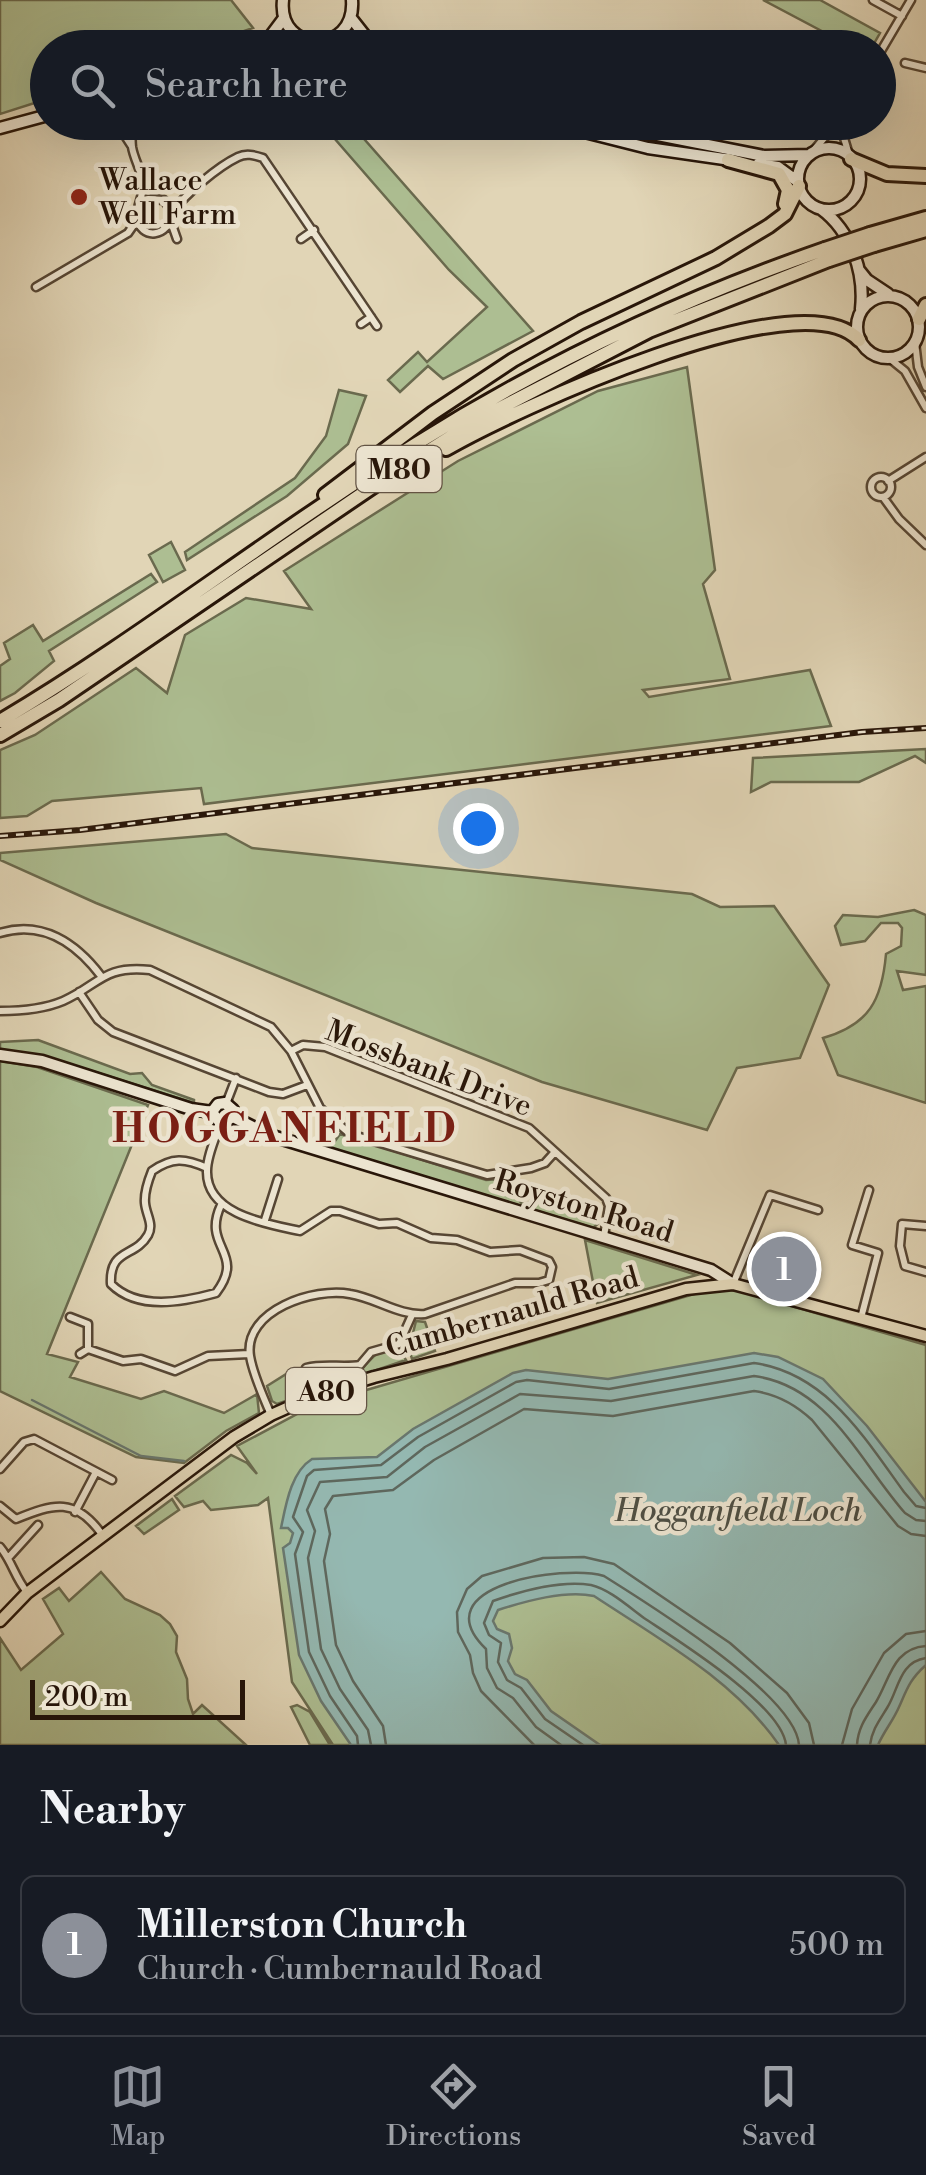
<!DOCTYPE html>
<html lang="en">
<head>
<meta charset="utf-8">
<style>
  :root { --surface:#171b24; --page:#20242c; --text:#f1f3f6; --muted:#9ea1a6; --line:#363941; --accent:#8c9099 }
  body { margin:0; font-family:"Libre Bodoni",serif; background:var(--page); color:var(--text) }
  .scale { position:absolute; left:30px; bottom:25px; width:215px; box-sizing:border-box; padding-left:10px; border:5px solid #281609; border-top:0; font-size:28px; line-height:35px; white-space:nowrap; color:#281609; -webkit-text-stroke:8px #ece4d0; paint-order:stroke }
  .you { position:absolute; left:478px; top:828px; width:35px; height:35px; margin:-25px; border:8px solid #fff; border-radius:50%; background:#1a73e8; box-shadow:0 0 0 15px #1a73e833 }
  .badge { display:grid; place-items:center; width:65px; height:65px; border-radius:50%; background:var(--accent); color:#fff; font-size:32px; font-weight:700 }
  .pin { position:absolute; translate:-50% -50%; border:5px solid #fff; box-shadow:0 2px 10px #0006 }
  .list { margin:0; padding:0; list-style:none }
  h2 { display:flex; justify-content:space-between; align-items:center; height:130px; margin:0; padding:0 40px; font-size:42px }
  h2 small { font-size:32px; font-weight:400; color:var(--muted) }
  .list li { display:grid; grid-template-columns:65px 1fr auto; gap:30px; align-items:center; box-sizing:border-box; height:140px; margin:0 20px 20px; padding:0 20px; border:2px solid var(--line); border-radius:15px }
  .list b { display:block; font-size:38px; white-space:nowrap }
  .list p { margin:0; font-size:32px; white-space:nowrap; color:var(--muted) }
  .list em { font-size:32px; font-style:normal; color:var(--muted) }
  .icon { flex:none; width:55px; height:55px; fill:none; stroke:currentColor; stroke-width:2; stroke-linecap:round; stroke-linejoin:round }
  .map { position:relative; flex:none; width:926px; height:1745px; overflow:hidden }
  .search { position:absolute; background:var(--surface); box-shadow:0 10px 40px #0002; left:30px; right:30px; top:30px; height:110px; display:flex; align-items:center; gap:25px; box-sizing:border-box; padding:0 35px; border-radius:55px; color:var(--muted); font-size:38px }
  .sheet { height:290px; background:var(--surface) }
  nav { display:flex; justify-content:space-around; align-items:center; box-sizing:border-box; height:140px; border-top:2px solid var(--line); background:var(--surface); font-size:28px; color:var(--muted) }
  nav a { display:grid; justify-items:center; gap:5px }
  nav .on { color:var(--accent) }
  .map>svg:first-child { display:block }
</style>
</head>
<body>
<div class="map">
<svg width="926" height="1745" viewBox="0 0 926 1745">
  <rect width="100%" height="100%" fill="#e1d5b6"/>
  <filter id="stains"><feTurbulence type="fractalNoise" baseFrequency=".002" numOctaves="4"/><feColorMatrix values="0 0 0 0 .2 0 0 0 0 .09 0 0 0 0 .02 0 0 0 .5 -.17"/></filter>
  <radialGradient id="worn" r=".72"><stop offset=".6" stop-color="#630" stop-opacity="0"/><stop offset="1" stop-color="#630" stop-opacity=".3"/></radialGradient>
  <path fill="#adbe92" stroke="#6a6a4e" stroke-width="2.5" d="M0,0H231L253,28L198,47L48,48L47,99L0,114Z
    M763,0H820L880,33L872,47H852Z
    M321,123H350L533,331L443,379L428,366L400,392L388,380L418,352L427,362L487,307L449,270Z
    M687,367L715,570L703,584L730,679L643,690L649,697L810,670L831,726L204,804L201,788L52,801L27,816L0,818V750L35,735L136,668L167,693L185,635L246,598L311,609L284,571L458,461L598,391Z
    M339,390L366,396L348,444L287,496L187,560L185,552L295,478L326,436Z
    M171,542L185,570L163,582L149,555Z
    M151,574L157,582L49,651L54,661L15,693L0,701V666L10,659L4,643L33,625L43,641Z
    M926,749V763L915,756L859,782H771L751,792L753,758Z
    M226,834L252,848L692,894L720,907L774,906L829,985L800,1058L737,1068L707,1130L542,1082L96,903L0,860V853Z
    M914,910L926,915V975L897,971L903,990L926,986V1103L838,1075L823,1038C869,1025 882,1000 886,954L901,946L902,928L898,923H881L865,941L841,945L835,926L843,915L878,917Z
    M38,1040L130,1074L142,1073L152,1085L194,1100V1103L44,1056L0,1050V1042Z
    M0,1061L37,1067L148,1105L47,1354L78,1362L70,1377L141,1399L164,1391L224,1413L257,1394L259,1413L226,1431L184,1463L136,1457L0,1391Z
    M340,1134L486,1180L504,1179L522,1204L558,1197L583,1218L600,1222L593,1228L330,1148Z
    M585,1240L697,1275L597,1303Z
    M733,1289L926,1345V1745H333L292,1682L268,1498L258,1505L211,1510L203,1501L184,1507L175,1496L231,1455L247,1463L257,1474L237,1446L301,1412L363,1391L701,1292Z
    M416,1321L425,1322L435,1351L412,1359L409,1349Z
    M399,1349L406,1360L277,1404L272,1401L267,1386L291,1371L310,1381L318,1379V1369L323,1366L346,1370L363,1367L377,1353Z
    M172,1499L179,1510L144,1534L136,1526Z
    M101,1572L125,1599L160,1615L170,1624L177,1636L176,1652L187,1679L188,1699L193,1714L202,1705L246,1745H0V1638L21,1670L63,1634L43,1599L59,1588L69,1601Z
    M297,1705L310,1712L330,1745H310L291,1707Z"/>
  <path fill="#94b8b1" stroke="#69776e" stroke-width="2.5" d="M754,1353L778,1357L823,1379L867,1426L926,1502V1665C910,1679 907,1689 899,1707C893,1721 884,1731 878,1745H779C734,1680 659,1639 594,1596C565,1590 526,1601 498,1610L493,1621L497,1629L509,1634L512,1648L508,1661L515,1674L527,1680L551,1711L600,1745H351L321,1701L299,1655L283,1548L290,1543L293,1533L288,1528H281C286,1504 291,1472 312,1459L377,1457L413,1429L513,1373L526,1370L608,1379Z"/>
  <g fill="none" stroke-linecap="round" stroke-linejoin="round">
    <path stroke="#5e675d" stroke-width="2.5" d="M358,1745L357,1736L330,1696L309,1652L295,1554L303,1532L293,1517L307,1476L314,1470L381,1465L418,1437L516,1382L527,1380L609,1389L754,1363C826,1373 864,1437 904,1492L916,1506L926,1508
      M371,1745L368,1730L340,1689L321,1649L308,1558L315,1531L307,1510L320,1482L387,1477L425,1447L520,1394L611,1401L754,1376C829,1386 860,1462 905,1513L916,1520L926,1521
      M386,1745L383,1726L353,1681L336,1645L324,1561L330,1534L325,1509L333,1496L393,1490L434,1460L524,1409L613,1416L754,1391C776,1394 795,1404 812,1420L898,1526L911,1534L926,1536
      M534,1745L481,1691L473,1673L470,1655L458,1632L457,1612L467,1589L482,1576L543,1558L584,1557L614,1564L730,1643L787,1693L809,1723L814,1745
      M561,1745L536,1727L513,1698L497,1688L487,1668L486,1649C420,1585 565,1564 604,1576C647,1603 796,1695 799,1745
      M583,1745L545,1719L521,1688L507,1680L498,1662L501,1643L489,1635L484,1623L493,1601C521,1591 562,1580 591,1585C609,1589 629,1607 644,1618C677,1640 782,1705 786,1745
      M842,1745L852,1709L884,1653L906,1634L926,1631
      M857,1745C858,1727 867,1716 876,1702C890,1679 893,1648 926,1646
      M870,1745C872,1730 879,1721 887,1708C899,1689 899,1662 926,1658"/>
    <path stroke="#69776e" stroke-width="2.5" d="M32,1400L141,1456L184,1461"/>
    <defs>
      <path id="street" d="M873,0L902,16
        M878,56L911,0
        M905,63L926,68
        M131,122C132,130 131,139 132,147C134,160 143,173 143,186C143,196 136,208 137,217C140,241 170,238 172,212L164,200L148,199L140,205
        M844,122V138L850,158
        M118,125L131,145
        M813,151L838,122
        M172,212C186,194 217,167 238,157C246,153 254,155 263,158L377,326
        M171,222L177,239
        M301,239L314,230
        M36,287L128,233L137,220
        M361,324L371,317
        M915,342L918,367L926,387
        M889,358L905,371L926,408
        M871 487a10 10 0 1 1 20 0a10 10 0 1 1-20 0Z
        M888,481L926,457
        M883,497L899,519L926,545
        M0,933C42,920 76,943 101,976
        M79,992L98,1020L113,1032L269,1092L283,1094L307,1085
        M0,1011C20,1011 44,1009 63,1001C99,985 103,965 150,970L271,1027L291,1051L320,1108L350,1134L487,1175L531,1168L545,1163L554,1153
        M291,1051L303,1045L325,1047L529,1128L606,1198L609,1206L604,1236
        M226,1104L236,1078
        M220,1125C215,1139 207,1156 207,1171C206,1215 268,1224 300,1231L331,1211H340L379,1224L397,1223L431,1238L457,1240L490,1252L520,1250L549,1261L552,1267L549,1280L539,1283H515L425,1314C399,1316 376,1298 350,1294C315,1287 243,1310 250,1356C253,1375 264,1398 271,1415
        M207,1168C185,1158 172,1157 152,1171C148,1181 144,1192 145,1203C146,1215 154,1224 148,1235C135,1258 109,1248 111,1284C138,1311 183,1302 216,1293C247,1252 201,1248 221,1205
        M265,1220L278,1179
        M926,1226L902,1224L900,1246L905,1266L926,1272
        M733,1284L770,1195L818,1210
        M70,1317L88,1324V1349
        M861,1318L878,1253L852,1245L869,1190
        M80,1354L88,1349L123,1361L141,1359L175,1371L208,1356L249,1354
        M306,1368C326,1363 341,1368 360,1365L371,1352L399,1344L412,1315
        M0,1469L24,1442L34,1439L112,1480
        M0,1506L16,1519C53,1504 76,1496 103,1536
        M75,1512L96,1472
        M0,1547C12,1561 15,1578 27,1592
        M9,1557L38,1525"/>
      <path id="secondary" d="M283,0C277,54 356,56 352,0
        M351,18L366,37L386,48
        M331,39L357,48
        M250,48L266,42L284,18
        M284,48L306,42
        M110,122L118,125L126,122
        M545,122L648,148L731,160
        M592,122L764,156L809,155
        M0,128L48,115
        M798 179a31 31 0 1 1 62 0a31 31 0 1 1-62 0Z
        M758,164L778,167L797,181
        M821,209C851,231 865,272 861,309
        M859,270L867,280L888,294
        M857 327a31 31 0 1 1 62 0a31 31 0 1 1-62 0Z
        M0,1055L42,1061L191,1109L212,1112
        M212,1112L218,1104L225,1103L233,1110V1117
        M212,1112L221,1124L233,1117
        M233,1117L269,1135L711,1270L733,1284"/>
      <path id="primary" d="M0,1621L27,1593L234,1437L271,1415L318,1394L374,1377L447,1359L686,1289L733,1284L926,1336"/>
      <path id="highway" d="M851,159L887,174L926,176
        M728,160L779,174L788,190L785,204
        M870,234L926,218
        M874,245L926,230
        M919,319L926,305
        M446,449C512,411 800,276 859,340
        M325,495L433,413L513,360L581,322L716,258L769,226L785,214L799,186
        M0,721C143,636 274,532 416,444C545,363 681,299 825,249
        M0,735L59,700L387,477L479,419L649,331L829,260"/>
    </defs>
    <use href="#street" stroke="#564634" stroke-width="11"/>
    <use href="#secondary" stroke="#281609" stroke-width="15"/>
    <use href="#primary" stroke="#281609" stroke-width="15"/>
    <use href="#highway" stroke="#281609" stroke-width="18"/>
    <use href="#street" stroke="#ece4d0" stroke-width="6"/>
    <use href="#secondary" stroke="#ece4d0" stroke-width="10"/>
    <use href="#primary" stroke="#e1d5b6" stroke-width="10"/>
    <use href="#highway" stroke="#e1d5b6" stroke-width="12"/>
    <defs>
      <path id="rail" d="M0,836L80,830L862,732L926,728"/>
    </defs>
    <use href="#rail" stroke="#281609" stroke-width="6"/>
    <use href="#rail" stroke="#ece4d0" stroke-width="2.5" stroke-dasharray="8" stroke-linecap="butt"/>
    <defs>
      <path id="highway-bridge" d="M825,249L870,234
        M829,260L874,245"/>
    </defs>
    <use href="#highway-bridge" stroke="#281609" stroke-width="18" stroke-linecap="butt"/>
    <use href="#highway-bridge" stroke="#e1d5b6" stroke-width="12"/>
  </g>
  <circle fill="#8f2418" stroke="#ece4d0" stroke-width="4" cx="79" cy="197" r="10"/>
  <g text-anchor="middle" stroke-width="9" stroke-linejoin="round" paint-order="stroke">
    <g fill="#ece4d0" stroke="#635445" stroke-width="2.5">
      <rect x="356.5" y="446" width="85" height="46" rx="8"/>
      <rect x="286" y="1368" width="80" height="46" rx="8"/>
    </g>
    <g font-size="28" font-weight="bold" fill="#281609">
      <text x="399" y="479">M80</text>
      <text x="326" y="1401">A80</text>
    </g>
    <g font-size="30" fill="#281609" stroke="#ece4d0" text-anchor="start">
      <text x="99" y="190">Wallace<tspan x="99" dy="34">Well Farm</tspan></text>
    </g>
    <g font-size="30" fill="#281609" stroke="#ece4d0">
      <text transform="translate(429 1068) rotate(21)" y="10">Mossbank Drive</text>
      <text transform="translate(584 1206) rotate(17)" y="10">Royston Road</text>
      <text transform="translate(512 1312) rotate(-16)" y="10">Cumbernauld Road</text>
    </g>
    <g font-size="32" font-style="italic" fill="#4e4f44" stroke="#ece4d0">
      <text x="738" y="1521">Hogganfield Loch</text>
    </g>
    <g font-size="40" font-weight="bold" letter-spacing="2.5" fill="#7a1f14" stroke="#ece4d0">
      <text x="285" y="1142">HOGGANFIELD</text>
    </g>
  </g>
  <rect width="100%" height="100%" filter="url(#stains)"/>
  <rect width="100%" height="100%" fill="url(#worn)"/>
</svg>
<div class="scale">200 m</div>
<div class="you"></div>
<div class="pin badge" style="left:784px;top:1269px">1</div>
<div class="search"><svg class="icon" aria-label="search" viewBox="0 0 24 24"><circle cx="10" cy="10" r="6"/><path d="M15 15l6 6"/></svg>Search here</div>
</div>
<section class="sheet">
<h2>Nearby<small></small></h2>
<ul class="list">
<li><span class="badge">1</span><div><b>Millerston Church</b><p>Church · Cumbernauld Road</p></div><em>500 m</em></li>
</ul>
</section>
<nav>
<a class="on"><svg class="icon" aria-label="map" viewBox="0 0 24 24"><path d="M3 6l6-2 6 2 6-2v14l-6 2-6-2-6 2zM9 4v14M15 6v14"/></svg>Map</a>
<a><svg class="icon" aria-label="directions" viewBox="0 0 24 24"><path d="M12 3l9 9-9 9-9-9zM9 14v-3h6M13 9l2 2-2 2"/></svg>Directions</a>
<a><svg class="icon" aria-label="saved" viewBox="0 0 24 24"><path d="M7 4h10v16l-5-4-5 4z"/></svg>Saved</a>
</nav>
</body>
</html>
